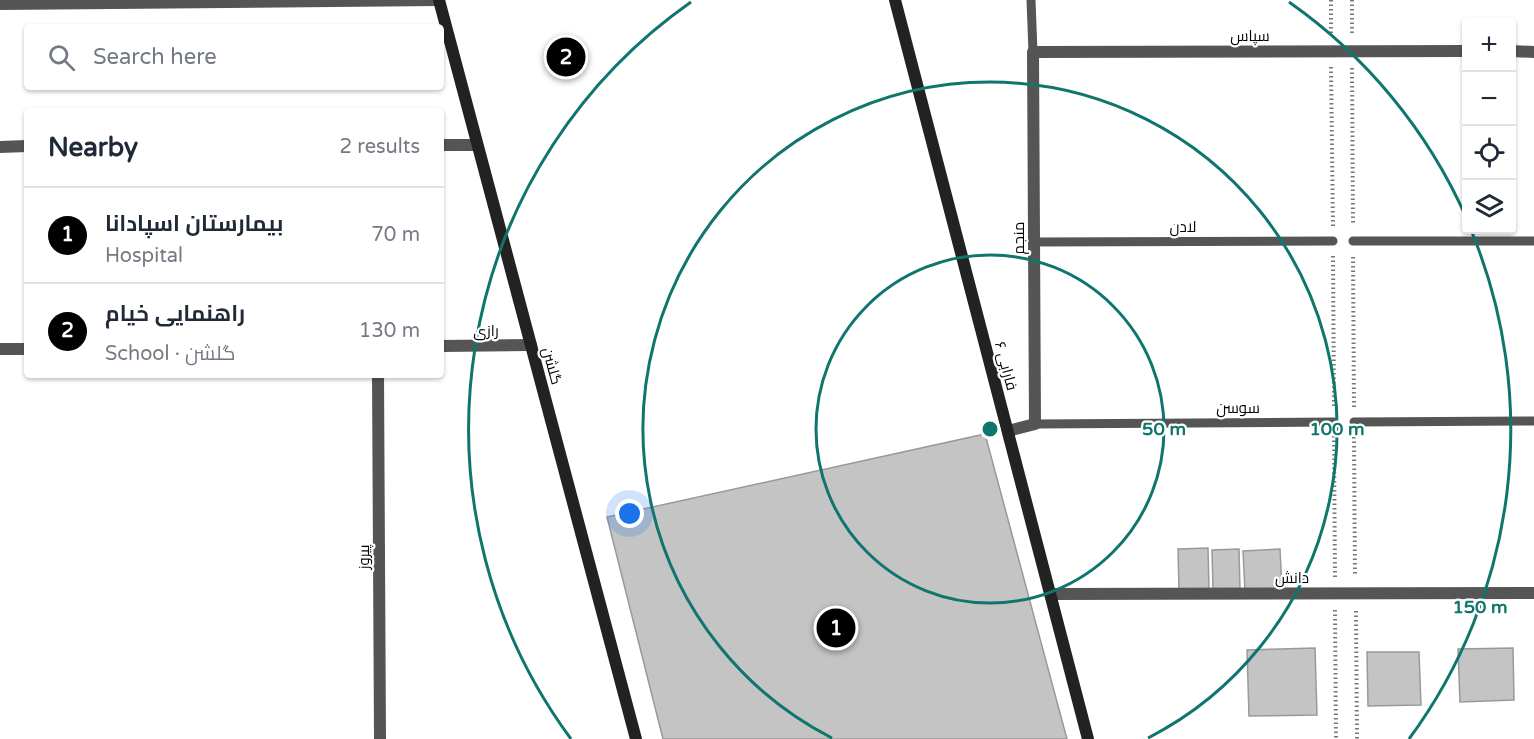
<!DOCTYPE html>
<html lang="en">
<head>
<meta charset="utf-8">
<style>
  :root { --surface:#fff; --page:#f6f6f7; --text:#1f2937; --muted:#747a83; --line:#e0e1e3; --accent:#000 }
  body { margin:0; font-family:"Varela Round",Cairo,sans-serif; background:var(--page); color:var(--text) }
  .controls { position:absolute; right:18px; top:18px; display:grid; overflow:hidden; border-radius:6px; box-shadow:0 2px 4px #0004 }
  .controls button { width:54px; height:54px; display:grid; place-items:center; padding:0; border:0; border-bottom:2px solid var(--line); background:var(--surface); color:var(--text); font:30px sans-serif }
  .you { position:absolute; left:630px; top:514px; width:21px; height:21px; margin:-15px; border:4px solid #fff; border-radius:50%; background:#1a73e8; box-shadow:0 0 0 9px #1a73e833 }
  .badge { display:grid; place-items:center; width:39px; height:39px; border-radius:50%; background:var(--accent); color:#fff; font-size:20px; font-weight:700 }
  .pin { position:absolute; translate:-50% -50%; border:3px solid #fff; box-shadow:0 2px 6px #0006 }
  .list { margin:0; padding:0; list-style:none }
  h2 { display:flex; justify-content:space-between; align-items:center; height:78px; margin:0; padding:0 24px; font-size:26px }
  h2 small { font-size:20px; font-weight:400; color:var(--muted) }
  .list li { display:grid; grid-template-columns:39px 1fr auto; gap:18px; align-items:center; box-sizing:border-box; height:96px; padding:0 24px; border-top:2px solid var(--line) }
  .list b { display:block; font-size:22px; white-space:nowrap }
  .list p { margin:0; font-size:20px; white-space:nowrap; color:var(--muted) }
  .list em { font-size:20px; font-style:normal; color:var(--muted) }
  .icon { flex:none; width:33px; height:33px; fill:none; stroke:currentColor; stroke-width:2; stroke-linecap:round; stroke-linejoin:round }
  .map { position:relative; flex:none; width:1534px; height:739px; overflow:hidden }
  .search { position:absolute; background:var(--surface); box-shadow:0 2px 4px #0004; left:24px; top:24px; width:420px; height:66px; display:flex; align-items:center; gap:15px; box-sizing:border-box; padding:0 21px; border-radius:6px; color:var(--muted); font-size:22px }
  .panel { position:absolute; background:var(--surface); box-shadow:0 2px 4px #0004; left:24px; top:108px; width:420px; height:270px; border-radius:6px }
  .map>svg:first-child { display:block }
</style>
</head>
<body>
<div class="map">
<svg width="1534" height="739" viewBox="0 0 1534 739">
  <rect width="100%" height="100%" fill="#fff"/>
  <path fill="#c4c4c4" stroke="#999" stroke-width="1.5" d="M985,434L1067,739H663L607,517Z
    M1208,548L1209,589L1179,590L1178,549Z
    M1239,549L1240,590L1213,591L1212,550Z
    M1280,549L1282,590L1245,591L1243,551Z
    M1315,648L1317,715L1249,716L1247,650Z
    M1513,648L1514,700L1460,702L1458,649Z
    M1367,652H1419L1421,705L1368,706Z"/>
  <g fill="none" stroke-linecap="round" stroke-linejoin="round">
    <path stroke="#777" stroke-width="4" stroke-dasharray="1.5 3" stroke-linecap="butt" d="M1331,0V35
      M1352,0V36
      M1331,67L1333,227
      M1352,68L1353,225
      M1333,256L1334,407
      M1353,257L1354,408
      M1334,436L1335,578
      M1354,437L1355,576
      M1335,610L1336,739
      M1356,611L1357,739"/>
    <path stroke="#555" stroke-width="9" d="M1031,0L1033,52
      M1353,241H1534
      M1034,242L1333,241
      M1354,422L1534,421
      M1035,424L1334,422"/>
    <path stroke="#555" stroke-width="12" d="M0,4L439,0
      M1512,51L1534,52
      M441,145H477
      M0,147L27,146
      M441,346L531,345
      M0,349H27
      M378,375L380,739
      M1008,431L1035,424L1033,52L1466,51
      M1050,594L1534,593"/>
    <path stroke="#222" stroke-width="12" d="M439,0L636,739
      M895,0L1088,739"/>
  </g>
  <g fill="none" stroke="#0f766e" stroke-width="3">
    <circle cx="990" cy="429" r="174"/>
    <path d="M832 738A347 347 0 1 1 1148 738"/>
    <path d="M571 739A521 521 0 0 1 691 2M1289 2A521 521 0 0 1 1466 217M1471 230A521 521 0 0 1 1409 739"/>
  </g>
  <g text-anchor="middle" stroke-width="4.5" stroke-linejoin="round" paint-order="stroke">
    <g font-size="15" fill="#000" stroke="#fff">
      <text x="1250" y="41">سپاس</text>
      <text x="1183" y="232">لادن</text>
      <text transform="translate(1019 238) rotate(-90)" y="5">منجم</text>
      <text x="486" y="336">رازی</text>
      <text transform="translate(552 366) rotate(75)" y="5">گلشن</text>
      <text transform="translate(1006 366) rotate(75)" y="5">فارابی ۶</text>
      <text x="1238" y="413">سوسن</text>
      <text transform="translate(364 557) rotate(-90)" y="5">پیروز</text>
      <text x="1292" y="583">دانش</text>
    </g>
  </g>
  <circle cx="990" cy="429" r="9" fill="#0f766e" stroke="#fff" stroke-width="3"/>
  <g font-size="18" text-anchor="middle" font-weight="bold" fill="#0f766e" stroke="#fff" stroke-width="4.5" stroke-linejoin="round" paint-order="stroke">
    <text x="1164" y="435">50 m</text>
    <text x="1337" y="435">100 m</text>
    <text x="1480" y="613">150 m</text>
  </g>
</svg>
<div class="controls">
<button>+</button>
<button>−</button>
<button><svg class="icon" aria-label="locate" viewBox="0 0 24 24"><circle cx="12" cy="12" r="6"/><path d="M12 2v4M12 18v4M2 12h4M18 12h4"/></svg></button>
<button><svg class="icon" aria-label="layers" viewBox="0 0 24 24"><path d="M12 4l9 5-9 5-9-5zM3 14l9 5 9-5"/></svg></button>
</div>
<div class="you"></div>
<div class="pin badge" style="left:836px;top:628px">1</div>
<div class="pin badge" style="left:566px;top:57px">2</div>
<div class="search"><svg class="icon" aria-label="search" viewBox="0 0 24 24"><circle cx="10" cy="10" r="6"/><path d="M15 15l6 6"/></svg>Search here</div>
<section class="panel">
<h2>Nearby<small>2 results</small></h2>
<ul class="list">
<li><span class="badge">1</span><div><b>بیمارستان اسپادانا</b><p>Hospital</p></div><em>70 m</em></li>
<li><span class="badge">2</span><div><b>راهنمایی خیام</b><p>School · گلشن</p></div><em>130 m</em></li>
</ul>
</section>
</div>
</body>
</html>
